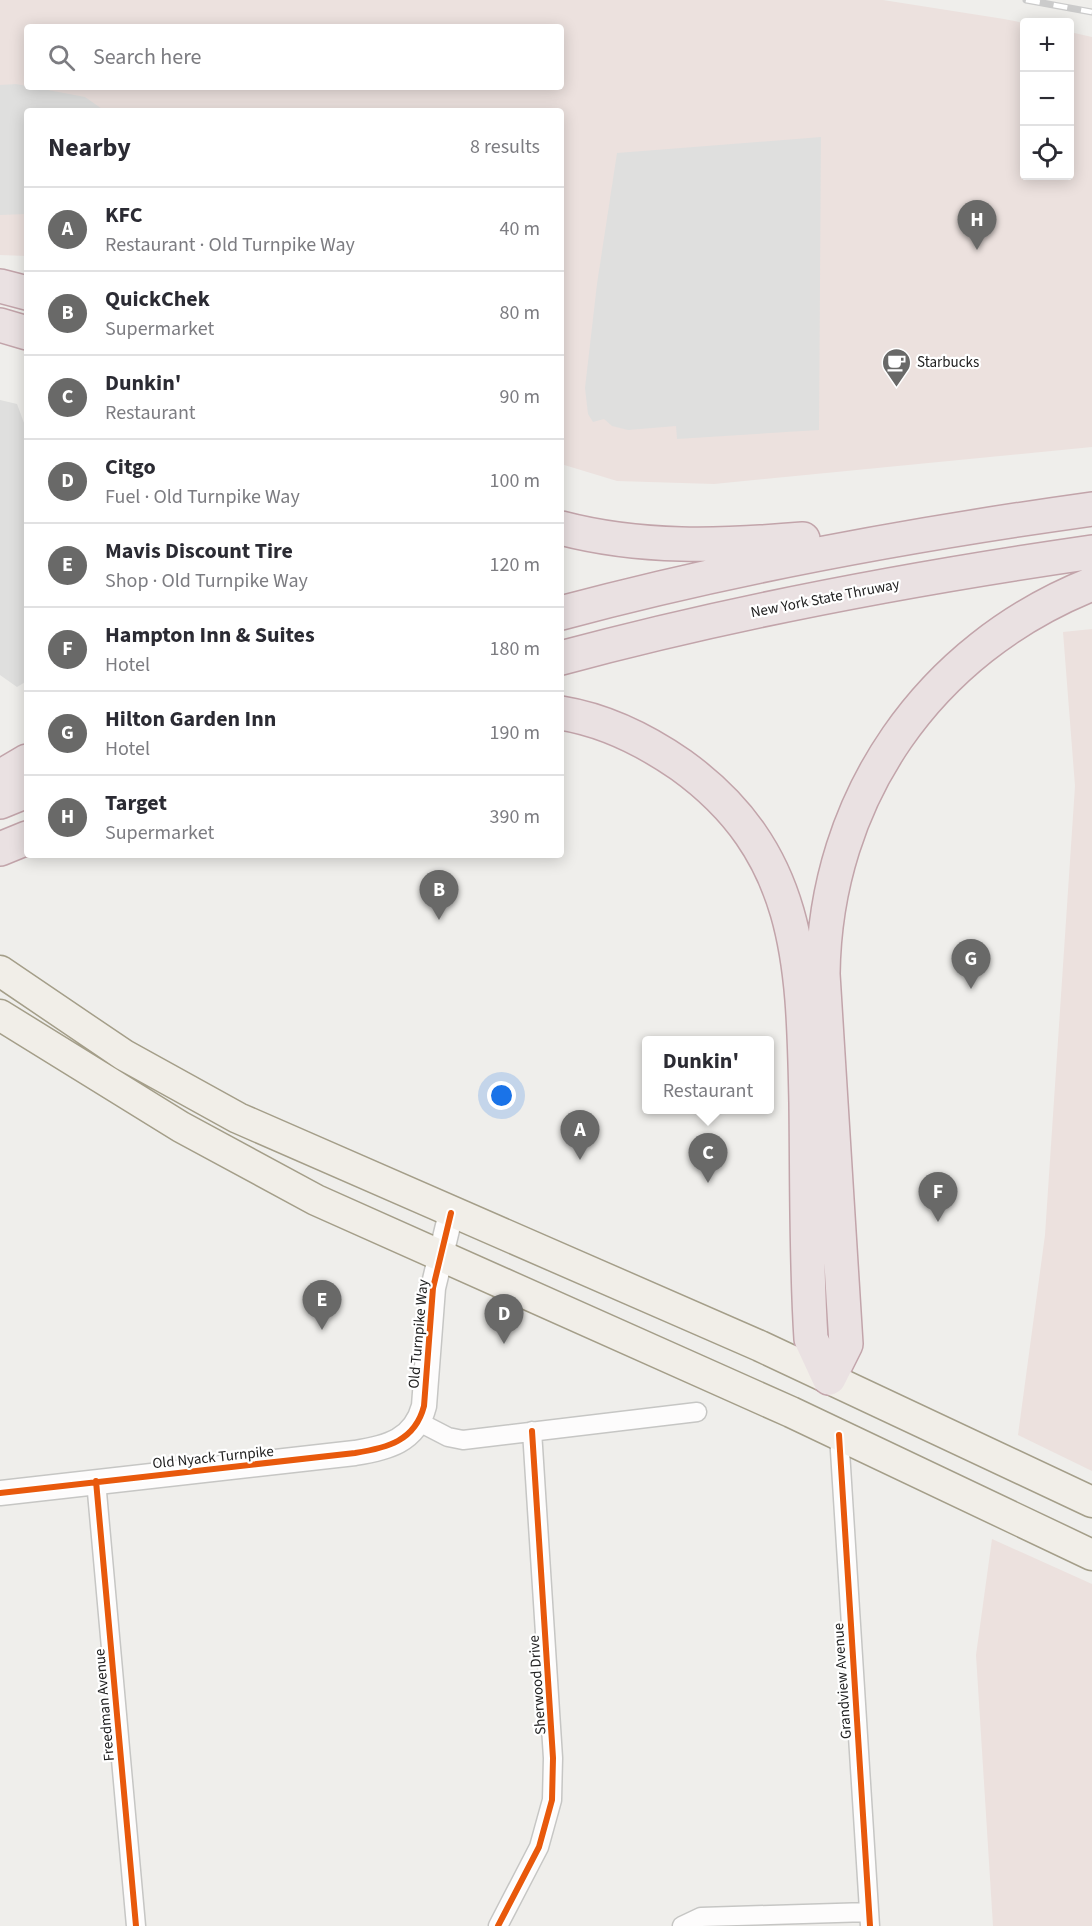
<!DOCTYPE html>
<html lang="en">
<head>
<meta charset="utf-8">
<style>
  :root { --surface:#fff; --page:#f2f2f3; --text:#2b2b33; --muted:#7c7c81; --line:#e1e1e2; --accent:#696968 }
  body { margin:0; font-family:"Source Sans 3",sans-serif; background:var(--page); color:var(--text) }
  .controls { position:absolute; right:18px; top:18px; display:grid; overflow:hidden; border-radius:6px; box-shadow:0 3px 15px #0003 }
  .controls button { width:54px; height:54px; display:grid; place-items:center; padding:0; border:0; border-bottom:2px solid var(--line); background:var(--surface); color:var(--text); font:30px sans-serif }
  .you { position:absolute; left:502px; top:1096px; width:21px; height:21px; margin:-15px; border:4px solid #fff; border-radius:50%; background:#1a73e8; box-shadow:0 0 0 9px #1a73e833 }
  .badge { display:grid; place-items:center; width:39px; height:39px; border-radius:50%; background:var(--accent); color:#fff; font-size:20px; font-weight:700 }
  .pin { position:absolute; translate:-50% -50px; filter:drop-shadow(0 2px 3px #0008) }
  .pin::after { content:''; position:absolute; top:32px; width:21px; height:18px; background:inherit; clip-path:polygon(0 0,100% 0,50% 100%) }
  .popup { position:absolute; left:642px; top:1036px; width:132px; height:78px; box-sizing:border-box; display:grid; place-content:center; border-radius:6px; background:var(--surface); filter:drop-shadow(0 2px 4px #0005); font-size:20px; white-space:nowrap; color:var(--muted) }
  .popup b { font-size:22px; color:var(--text) }
  .popup::after { content:''; position:absolute; left:50%; top:100%; margin-left:-12px; border:12px solid transparent; border-top-color:var(--surface) }
  .list { margin:0; padding:0; list-style:none }
  h2 { display:flex; justify-content:space-between; align-items:center; height:78px; margin:0; padding:0 24px; font-size:26px }
  h2 small { font-size:20px; font-weight:400; color:var(--muted) }
  .list li { display:grid; grid-template-columns:39px 1fr auto; gap:18px; align-items:center; box-sizing:border-box; height:84px; padding:0 24px; border-top:2px solid var(--line) }
  .list b { display:block; font-size:22px; white-space:nowrap }
  .list p { margin:0; font-size:20px; white-space:nowrap; color:var(--muted) }
  .list em { font-size:20px; font-style:normal; color:var(--muted) }
  .icon { flex:none; width:33px; height:33px; fill:none; stroke:currentColor; stroke-width:2; stroke-linecap:round; stroke-linejoin:round }
  .map { position:relative; flex:none; width:1092px; height:1926px; overflow:hidden }
  .search { position:absolute; background:var(--surface); box-shadow:0 3px 15px #0003; left:24px; top:24px; width:540px; height:66px; display:flex; align-items:center; gap:15px; box-sizing:border-box; padding:0 21px; border-radius:6px; color:var(--muted); font-size:22px }
  .panel { position:absolute; background:var(--surface); box-shadow:0 3px 15px #0003; left:24px; top:108px; width:540px; height:750px; border-radius:6px }
  .map>svg:first-child { display:block }
</style>
</head>
<body>
<div class="map">
<svg width="1092" height="1926" viewBox="0 0 1092 1926">
  <rect width="100%" height="100%" fill="#efeeeb"/>
  <path fill="#ece1de" fill-rule="evenodd" d="M0,0H883L1004,19L1024,23V176H1070V32L1092,37V447L714,484L617,481L561,464V111H27V256L0,255ZM27,27H561V87H27Z
    M1092,629V1471L1018,1435L1045,1235L1075,786L1063,632Z
    M992,1539L1092,1584V1926H993L976,1655Z"/>
  <path fill="#dfdfde" d="M16,84L85,97L105,111H27V214L0,215V85Z
    M821,137L819,430L677,439L676,426L628,430L612,426L604,419L593,422L588,414L585,388L597,284L617,153Z
    M0,400L17,404L27,431V681L17,687L0,675Z"/>
  <g fill="none" stroke-linecap="round" stroke-linejoin="round">
    <defs>
      <path id="minor" d="M419,1422L448,1437L463,1440L697,1412
        M839,1435L870,1926
        M96,1481L136,1926
        M498,1926L539,1847L552,1800L553,1758L532,1431
        M682,1926L701,1917L869,1912"/>
      <path id="tertiary" d="M0,1493L355,1453C387,1448 415,1441 424,1406L433,1288L451,1213"/>
      <path id="primary" d="M0,971L124,1055L238,1118L760,1346L1092,1502
        M0,1015L181,1127L316,1200L791,1412L1092,1555"/>
      <path id="motorway" d="M0,286L27,293
        M0,325L27,333
        M561,528C641,549 721,546 803,539
        M561,613C736,566 913,534 1092,509
        M561,658C735,611 913,578 1092,552
        M561,713C604,720 645,740 681,765C803,853 803,966 806,1103C807,1181 806,1261 811,1339L829,1378
        M0,777L27,761
        M0,802L27,791
        M0,849L27,838
        M829,1378L846,1344L823,974C825,798 929,649 1092,584"/>
    </defs>
    <use href="#minor" stroke="#c6c6c4" stroke-width="21"/>
    <use href="#tertiary" stroke="#c6c6c4" stroke-width="27"/>
    <use href="#primary" stroke="#a49e89" stroke-width="33"/>
    <use href="#motorway" stroke="#c2a4aa" stroke-width="36"/>
    <use href="#minor" stroke="#fdfcfc" stroke-width="18"/>
    <use href="#tertiary" stroke="#fdfcfc" stroke-width="24"/>
    <use href="#primary" stroke="#f1eee8" stroke-width="30"/>
    <use href="#motorway" stroke="#eae1e2" stroke-width="33"/>
    <defs>
      <path id="rail" d="M1026,0L1092,12"/>
    </defs>
    <use href="#rail" stroke="#cbcbcb" stroke-width="7"/>
    <use href="#rail" stroke="#fff" stroke-width="4.5" stroke-dasharray="14" stroke-linecap="butt"/>
    <defs>
      <path id="cycleway" d="M839,1435L870,1926
        M96,1481L136,1926
        M0,1493L355,1453C387,1448 415,1441 424,1406L433,1288L451,1213
        M498,1926L539,1847L552,1800L553,1758L532,1431"/>
    </defs>
    <use href="#cycleway" stroke="#fff" stroke-width="10"/>
    <use href="#cycleway" stroke="#e8590c" stroke-width="6"/>
  </g>
  <defs>
    <symbol id="cafe-pin" viewBox="-11 -11 22 30"><path d="M0 17L-7.5 6A9.5 9.5 0 1 1 7.5 6Z" fill="#696968" stroke="#fff"/><path d="M-5.5-4.5H6V0H3Q3 3.5 0 3.5H-2.5Q-5.5 3.5-5.5 0ZM3-3.2v2h1.7v-2ZM-6 4.5H4V6H-6Z" fill="#fff"/></symbol>
  </defs>
  <g fill-rule="evenodd">
    <use href="#cafe-pin" x="880" y="346" width="33" height="45"/>
  </g>
  <g text-anchor="middle" stroke-width="4.5" stroke-linejoin="round" paint-order="stroke">
    <g font-size="15" fill="#212121" stroke="#fff" text-anchor="start">
      <text x="917" y="367">Starbucks</text>
    </g>
    <g font-size="15" fill="#212121" stroke="#fff">
      <text transform="translate(825 598) rotate(-11)" y="5">New York State Thruway</text>
      <text transform="translate(418 1334) rotate(-85)" y="5">Old Turnpike Way</text>
      <text transform="translate(213 1457) rotate(-6)" y="5">Old Nyack Turnpike</text>
      <text transform="translate(842 1681) rotate(-94)" y="5">Grandview Avenue</text>
      <text transform="translate(537 1685) rotate(-94)" y="5">Sherwood Drive</text>
      <text transform="translate(104 1705) rotate(-95)" y="5">Freedman Avenue</text>
    </g>
  </g>
</svg>
<div class="controls">
<button>+</button>
<button>−</button>
<button><svg class="icon" aria-label="locate" viewBox="0 0 24 24"><circle cx="12" cy="12" r="6"/><path d="M12 2v4M12 18v4M2 12h4M18 12h4"/></svg></button>
</div>
<div class="you"></div>
<div class="pin badge" style="left:580px;top:1160px">A</div>
<div class="pin badge" style="left:439px;top:920px">B</div>
<div class="pin badge" style="left:708px;top:1183px">C</div>
<div class="popup"><b>Dunkin'</b>Restaurant</div>
<div class="pin badge" style="left:504px;top:1344px">D</div>
<div class="pin badge" style="left:322px;top:1330px">E</div>
<div class="pin badge" style="left:938px;top:1222px">F</div>
<div class="pin badge" style="left:971px;top:989px">G</div>
<div class="pin badge" style="left:977px;top:250px">H</div>
<div class="search"><svg class="icon" aria-label="search" viewBox="0 0 24 24"><circle cx="10" cy="10" r="6"/><path d="M15 15l6 6"/></svg>Search here</div>
<section class="panel">
<h2>Nearby<small>8 results</small></h2>
<ul class="list">
<li><span class="badge">A</span><div><b>KFC</b><p>Restaurant · Old Turnpike Way</p></div><em>40 m</em></li>
<li><span class="badge">B</span><div><b>QuickChek</b><p>Supermarket</p></div><em>80 m</em></li>
<li><span class="badge">C</span><div><b>Dunkin'</b><p>Restaurant</p></div><em>90 m</em></li>
<li><span class="badge">D</span><div><b>Citgo</b><p>Fuel · Old Turnpike Way</p></div><em>100 m</em></li>
<li><span class="badge">E</span><div><b>Mavis Discount Tire</b><p>Shop · Old Turnpike Way</p></div><em>120 m</em></li>
<li><span class="badge">F</span><div><b>Hampton Inn &amp; Suites</b><p>Hotel</p></div><em>180 m</em></li>
<li><span class="badge">G</span><div><b>Hilton Garden Inn</b><p>Hotel</p></div><em>190 m</em></li>
<li><span class="badge">H</span><div><b>Target</b><p>Supermarket</p></div><em>390 m</em></li>
</ul>
</section>
</div>
</body>
</html>
